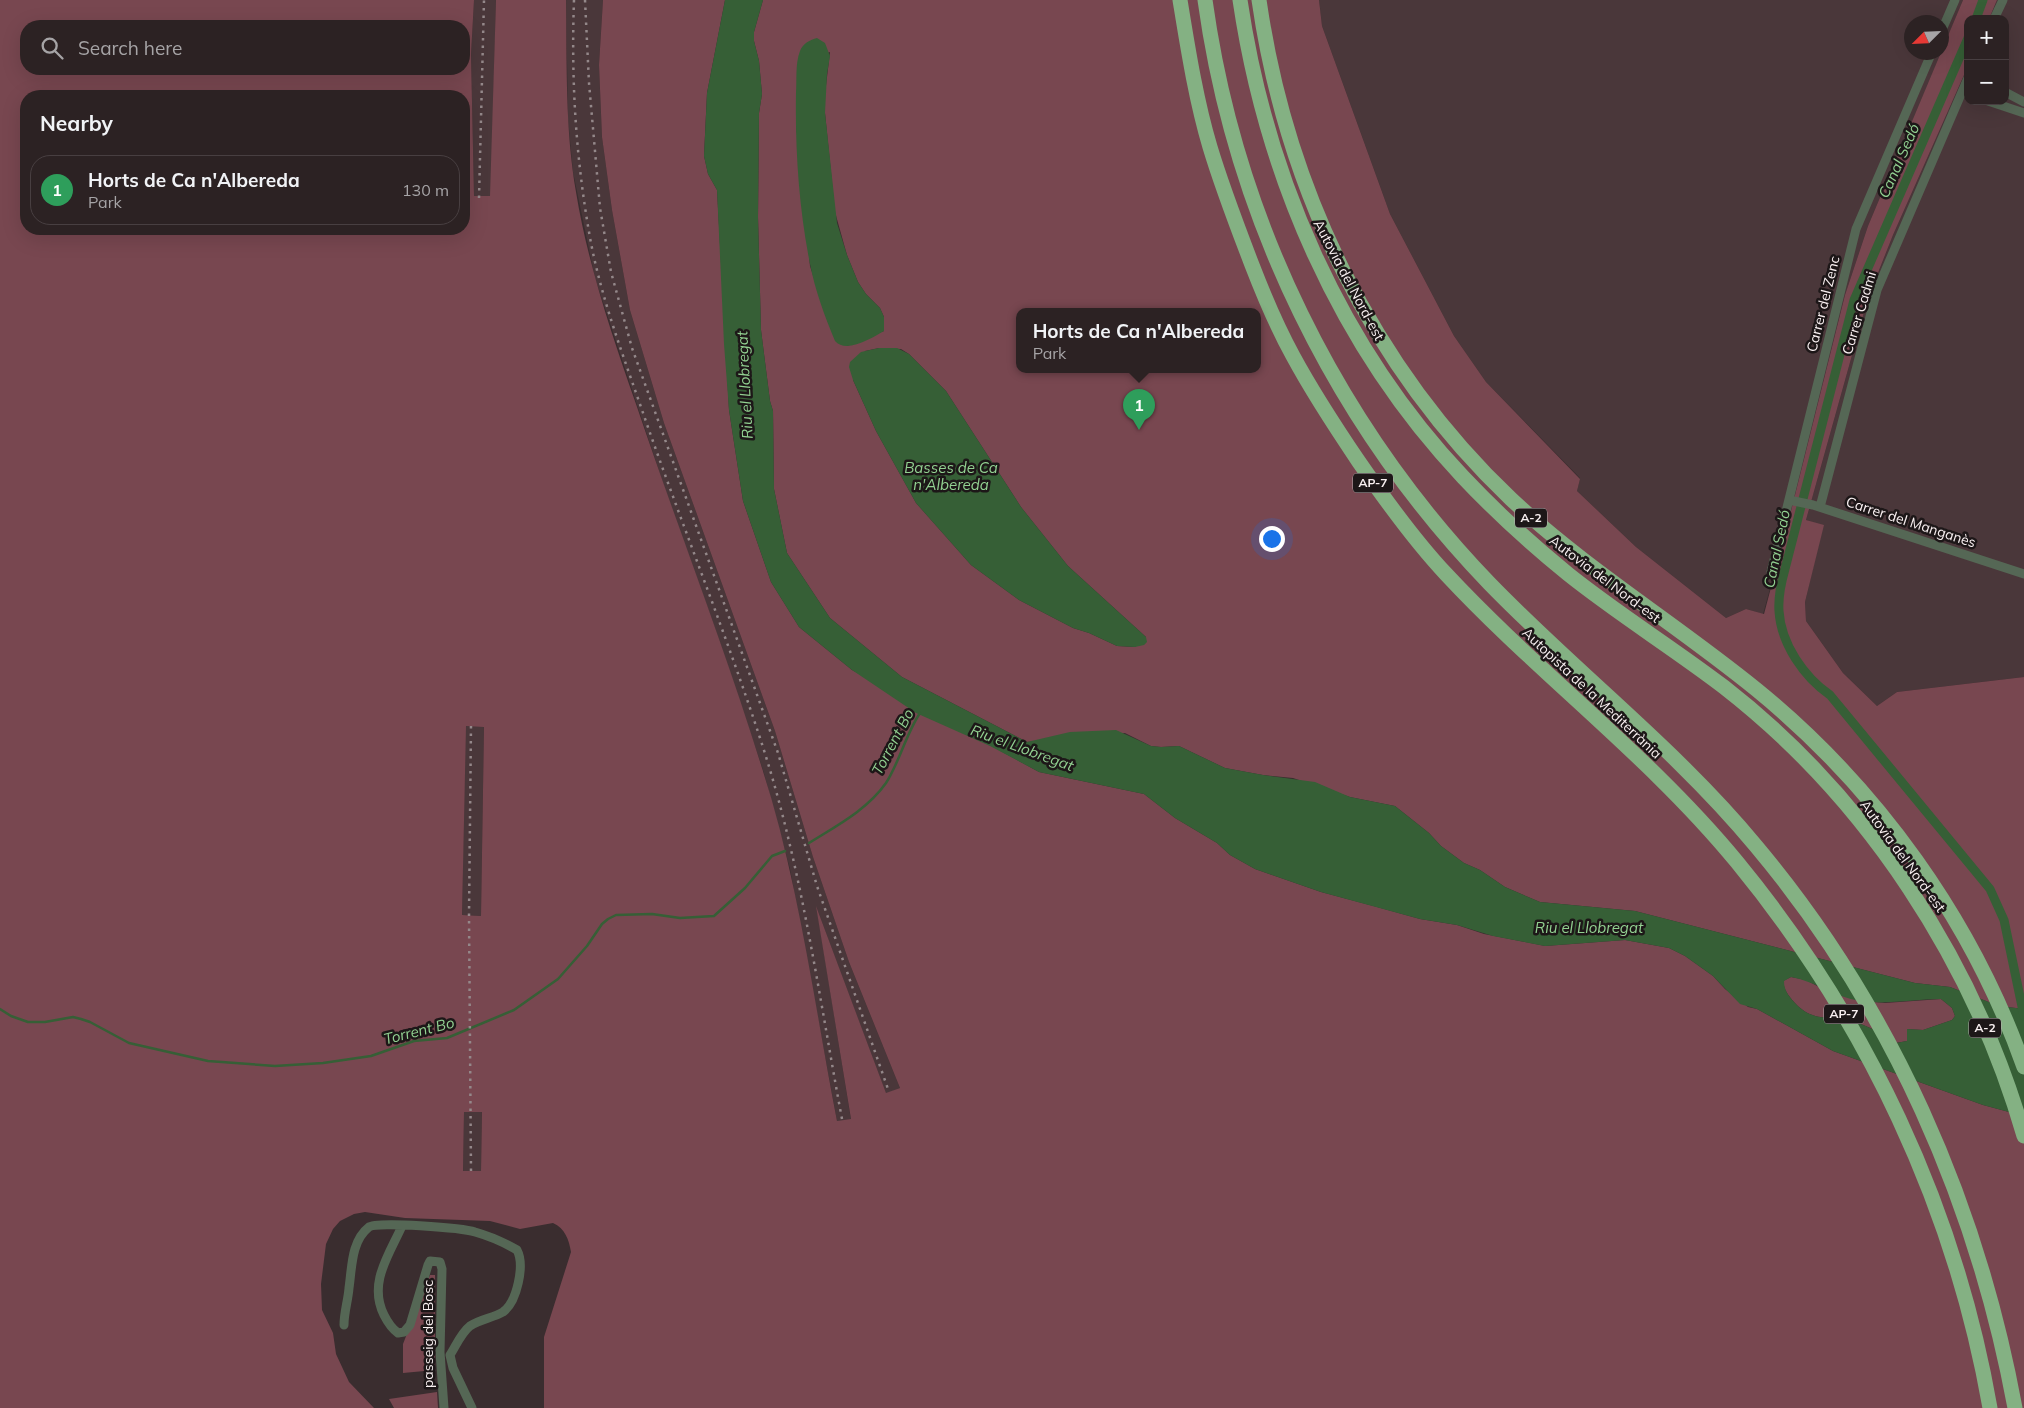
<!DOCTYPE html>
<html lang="en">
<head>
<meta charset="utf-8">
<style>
  :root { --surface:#2c2223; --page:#342a2b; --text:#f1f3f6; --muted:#a6a4a6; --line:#483f41; --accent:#ea580c }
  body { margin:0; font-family:Mulish,sans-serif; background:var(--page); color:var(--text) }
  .controls { position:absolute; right:15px; top:15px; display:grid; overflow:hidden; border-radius:10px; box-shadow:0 5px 20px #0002 }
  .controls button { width:45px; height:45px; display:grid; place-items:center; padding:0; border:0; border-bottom:1px solid var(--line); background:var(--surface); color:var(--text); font:25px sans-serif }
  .compass { position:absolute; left:1904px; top:15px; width:45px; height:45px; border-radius:50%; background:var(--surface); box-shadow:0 5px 20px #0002; rotate:246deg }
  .you { position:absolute; left:1271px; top:538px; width:18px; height:18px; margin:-12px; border:4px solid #fff; border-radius:50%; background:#1a73e8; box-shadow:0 0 0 8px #1a73e833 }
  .badge { display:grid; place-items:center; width:32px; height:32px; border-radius:50%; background:var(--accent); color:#fff; font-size:16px; font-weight:700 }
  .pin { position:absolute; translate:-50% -41px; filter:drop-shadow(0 1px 2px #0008) }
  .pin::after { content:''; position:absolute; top:26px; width:18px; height:15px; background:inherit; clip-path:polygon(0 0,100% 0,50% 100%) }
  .popup { position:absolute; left:1016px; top:308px; width:245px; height:65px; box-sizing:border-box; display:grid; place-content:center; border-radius:10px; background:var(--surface); filter:drop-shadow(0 1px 4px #0005); font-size:16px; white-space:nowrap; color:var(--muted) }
  .popup b { font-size:19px; color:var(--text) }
  .popup::after { content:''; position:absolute; left:50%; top:100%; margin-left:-10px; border:10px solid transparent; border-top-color:var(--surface) }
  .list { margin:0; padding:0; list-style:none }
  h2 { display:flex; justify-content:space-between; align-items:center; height:65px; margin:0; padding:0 20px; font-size:21px }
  h2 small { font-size:16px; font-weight:400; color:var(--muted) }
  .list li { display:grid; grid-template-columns:32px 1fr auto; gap:15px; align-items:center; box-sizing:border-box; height:70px; margin:0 10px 10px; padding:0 10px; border:1px solid var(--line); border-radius:20px }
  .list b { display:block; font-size:19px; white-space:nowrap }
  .list p { margin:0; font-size:16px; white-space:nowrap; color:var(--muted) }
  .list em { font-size:16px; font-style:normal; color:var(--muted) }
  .icon { flex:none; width:28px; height:28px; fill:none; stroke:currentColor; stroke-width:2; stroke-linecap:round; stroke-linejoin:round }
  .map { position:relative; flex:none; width:2024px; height:1408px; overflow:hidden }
  .search { position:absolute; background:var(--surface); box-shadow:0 5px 20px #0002; left:20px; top:20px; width:450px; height:55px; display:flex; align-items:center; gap:12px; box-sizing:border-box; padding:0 18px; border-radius:20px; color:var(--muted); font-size:19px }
  .panel { position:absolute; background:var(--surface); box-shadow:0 5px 20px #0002; left:20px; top:90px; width:450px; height:145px; border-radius:20px }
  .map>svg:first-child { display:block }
</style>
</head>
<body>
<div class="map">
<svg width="2024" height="1408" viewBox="0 0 2024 1408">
  <rect width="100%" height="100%" fill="#3a2d2f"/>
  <path fill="#4a373a" d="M474,0H496L491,196H474L471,55Z
    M566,0H603L599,65L602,137L612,210L630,310L664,423L775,731L813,857L849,962L900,1088L886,1094L817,909L851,1120L837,1121L790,869L763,770L715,628L668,498L595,278L573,172L568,119Z
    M1319,0H1963L1942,51V22H1912V52L1941,53L1868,226L1845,295L1787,527L1763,614L1746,609L1726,618L1636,547L1577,491L1580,478L1486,382L1454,336L1390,214L1322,26Z
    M1997,0H2024V677L1897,692L1877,706L1843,673L1806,621L1805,602L1823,526L1806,520L1868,298L1893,235L1968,66V101H2005V19H1989Z
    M465,726H484L481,916L462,915Z
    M464,1112H482L481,1171H463Z"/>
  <path fill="#784750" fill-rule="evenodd" d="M0,0H474L471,55L474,196H490L496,0H566C567,64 565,129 576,192C588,265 612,335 636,404C677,526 724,645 762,768C799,882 814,1003 837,1121L851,1119L816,906L886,1093L900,1088L849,962L813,857L775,731L664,423L630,310L612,210L602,137L599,65L603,0H725L707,93L704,156L708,174L717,190L729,410L743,501L771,582L799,627L852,670L1039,772L1144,794L1175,818L1217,843L1230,855L1255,869L1321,892L1377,907L1420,919L1457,925L1484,934L1545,946L1625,940L1669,948L1685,956L1713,976L1725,989L1748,1007L1757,1009L1833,1051L1983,1105L2024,1116V1408H544V1337L571,1252C569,1240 565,1228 553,1223L520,1229L490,1221L405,1218L365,1212L354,1214L340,1221L333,1229L326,1244L321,1284L322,1310L333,1333L336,1354L349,1382L374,1408H0ZM26,26H464V69H26ZM26,96H464V229H26ZM466,726L484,727L481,916L462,915ZM464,1112H482L481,1171H463Z
    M763,0H1319L1322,26L1390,214L1454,336L1486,382L1580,479L1577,491L1636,547L1726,618L1746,609L1764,614L1787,527L1845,295L1868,226L1963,0H1997L1989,19H1968V66L1893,235L1868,298L1806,520L1824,525L1805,602L1806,621L1843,673L1877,706L1897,692L2024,677V1009L1999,1006L1950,987L1915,983L1635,911L1540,902L1505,887L1480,870L1464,863L1441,846L1429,833L1395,806L1350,797L1293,778L1263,775L1225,768L1179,746L1161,747L1151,746L1125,733L1027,742L902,677L830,618L787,553L774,489L773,411L770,401L761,330L758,217L759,113L762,94L759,61L754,41V32ZM830,52L825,94V113L835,212L847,255L858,282L866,294L880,308L884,317V331L847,346L828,322L810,266L796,124L798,63ZM1020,311H1258V369H1020ZM879,348L901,349L909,354L946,391L1021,507L1068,566L1146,637L1135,647L1117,646L1089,633L1073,628L1019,600L971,565L916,503L876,431L853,380L865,351Z
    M1791,977L1806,980L1821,988L1865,1001L1885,1003L1941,999L1952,1008L1955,1016L1952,1020L1923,1030L1907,1029V1041L1896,1043C1882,1034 1871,1027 1855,1022C1828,1014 1814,1024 1794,1002C1788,995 1784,990 1783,981Z
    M430,1275H435V1370L403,1373V1344Z
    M437,1392L438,1408H394L389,1399Z"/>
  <path fill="#365f36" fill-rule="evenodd" d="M725,0H763L754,32V41L759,61L762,94L759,113L758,217L761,330L770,401L773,411L774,489L787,553L830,618L902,677L1027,742L1070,732L1116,730L1151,746L1161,747L1179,746L1225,768L1263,775L1315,782L1350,797L1395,806L1429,833L1441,846L1464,863L1480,870L1505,887L1540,902L1635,911L1915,983L1950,987L1999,1006L2024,1009V1116L1983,1105L1833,1051L1757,1009L1740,1004L1713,976L1685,956L1669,948L1625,940L1545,946L1493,936L1457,925L1420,919L1321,892L1255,869L1230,855L1217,843L1175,818L1144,794L1039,772L990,746L916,713L852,670L799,627L771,582L743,501L729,410L724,344L717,190L708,174L704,156L707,93ZM1791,977C1815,981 1835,997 1860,1001C1887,1005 1914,999 1941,999L1952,1008L1955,1016L1952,1020L1923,1030L1907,1029V1041L1896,1043C1882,1034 1871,1027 1855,1022C1828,1014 1814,1024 1794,1002C1788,995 1784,990 1784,981Z
    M817,38L825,43L830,56L827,74L825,113L837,223L847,255L858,282L866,294L880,308L884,317V331C872,338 846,354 835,341C825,317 815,290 810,264C799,209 795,150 796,93C797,80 795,64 800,51C803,43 810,40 817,38Z
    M879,348H897L909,354L946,391L1021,507L1068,566L1146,637L1147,642L1144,645L1135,647L1117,646L1089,633L1073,628L1019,600L971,565L916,503L876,431L853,380L849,367L850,362L861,352Z"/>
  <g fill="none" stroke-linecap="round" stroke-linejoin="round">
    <path stroke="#365f36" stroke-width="2.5" d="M809,843C836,826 867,810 886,783C899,763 906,734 920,713
      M0,1009L11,1016L28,1022H45L73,1017L81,1019L90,1022L129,1043L208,1061L275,1066L323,1063L371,1056L414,1041L447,1038L514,1010L558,979L587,946L602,924L608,919L616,915L652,914L680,918L714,916L745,888L772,856L785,851"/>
    <path stroke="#365f36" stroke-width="9" d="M1976,19L1983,0
      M1968,38L1854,300L1785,569C1781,583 1778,597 1779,611C1781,644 1804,677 1830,695L1990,889L2004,920L2024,1016"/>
    <path stroke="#556755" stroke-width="9" d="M1994,19L2003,0
      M1942,30L1955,0
      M2005,92L2024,102
      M1988,101L2024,113
      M1789,500L1813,505L2024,574
      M1820,507L1877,290L1968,78
      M1771,572L1856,229L1932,52
      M402,1226C389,1255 368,1283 384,1315C388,1323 391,1328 398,1333L404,1332L410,1325L428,1265L430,1261L440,1262L442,1269L440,1352L444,1408
      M344,1325C344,1312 348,1301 349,1288C352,1268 351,1241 369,1227C376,1221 463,1228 475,1232C489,1236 505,1243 517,1250C525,1265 517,1302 503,1312C493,1318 480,1319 470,1326C461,1333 456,1346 450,1355L453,1368L472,1408"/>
    <path stroke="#84b183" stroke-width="15" d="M1180,0C1188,49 1196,100 1210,147C1222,187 1237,226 1252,265C1264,296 1277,327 1293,356C1313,393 1336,428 1359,462C1386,501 1414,540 1446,574C1539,674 1650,756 1737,862C1866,1019 1955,1207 1990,1408
      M1205,0C1235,218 1336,424 1489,583C1576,673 1676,749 1756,846C1891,1007 1977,1202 2015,1408
      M1240,0C1266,176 1340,347 1463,477C1496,512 1531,544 1568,574C1618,614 1673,648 1724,687C1868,799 1974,962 2024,1136
      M1259,0C1286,188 1372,367 1511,499C1587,570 1676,624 1757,690C1877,788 1972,920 2024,1067"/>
    <path stroke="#94888a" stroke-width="2.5" stroke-dasharray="2.5 5" stroke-linecap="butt" d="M574,0C571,82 576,162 591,243C602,300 623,355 642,410C680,520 724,628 760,738C801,862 818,991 842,1119
      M585,0L589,83L600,208L611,272L632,348L778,753L817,886L888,1089
      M479,198L484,0
      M471,1171L469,916L471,725"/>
  </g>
  <g text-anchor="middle" stroke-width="5" stroke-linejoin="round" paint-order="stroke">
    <g fill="#1d1718" stroke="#b7afb0" stroke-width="1">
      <rect x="1353" y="473.5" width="40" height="19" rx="4"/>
      <rect x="1515" y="508.5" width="32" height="19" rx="4"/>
      <rect x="1824" y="1004.5" width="40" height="19" rx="4"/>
      <rect x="1969" y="1018.5" width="32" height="19" rx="4"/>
    </g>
    <g font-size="12" font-weight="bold" fill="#f9f0f1">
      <text x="1373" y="487">AP-7</text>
      <text x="1531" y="522">A-2</text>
      <text x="1844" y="1018">AP-7</text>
      <text x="1985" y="1032">A-2</text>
    </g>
    <g font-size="14" fill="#f9f0f1" stroke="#1d1718">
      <text transform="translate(1349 280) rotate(62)" y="5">Autovia del Nord-est</text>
      <text transform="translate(1823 304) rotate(-76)" y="5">Carrer del Zenc</text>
      <text transform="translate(1859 313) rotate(-73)" y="5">Carrer Cadmi</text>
      <text transform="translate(1911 522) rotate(18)" y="5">Carrer del Manganès</text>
      <text transform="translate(1605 579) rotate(37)" y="5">Autovia del Nord-est</text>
      <text transform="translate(1592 693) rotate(43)" y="5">Autopista de la Mediterrània</text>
      <text transform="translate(1903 856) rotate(54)" y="5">Autovia del Nord-est</text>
      <text transform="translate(428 1334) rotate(-90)" y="5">passeig del Bosc</text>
    </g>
    <g font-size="15" font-style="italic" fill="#92d191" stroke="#1d1718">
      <text transform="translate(1899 161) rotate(-66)" y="5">Canal Sedó</text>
      <text transform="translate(745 385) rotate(-93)" y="5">Riu el Llobregat</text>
      <text x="951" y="473">Basses de Ca<tspan x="951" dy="17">n'Albereda</tspan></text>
      <text transform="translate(1777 549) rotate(-78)" y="5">Canal Sedó</text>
      <text transform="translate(893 742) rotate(-62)" y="5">Torrent Bo</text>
      <text transform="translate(1022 748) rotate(20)" y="5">Riu el Llobregat</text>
      <text x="1589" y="933">Riu el Llobregat</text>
      <text transform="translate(419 1031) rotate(-14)" y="5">Torrent Bo</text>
    </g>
  </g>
</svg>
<div class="controls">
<button>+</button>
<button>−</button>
</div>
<svg class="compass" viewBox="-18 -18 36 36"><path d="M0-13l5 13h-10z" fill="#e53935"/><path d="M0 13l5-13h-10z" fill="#a6a4a6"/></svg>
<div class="you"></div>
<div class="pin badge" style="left:1139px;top:430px;background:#2e9e5b">1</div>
<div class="popup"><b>Horts de Ca n'Albereda</b>Park</div>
<div class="search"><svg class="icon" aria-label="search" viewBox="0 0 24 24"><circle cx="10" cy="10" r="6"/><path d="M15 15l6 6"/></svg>Search here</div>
<section class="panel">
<h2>Nearby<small></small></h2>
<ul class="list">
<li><span class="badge" style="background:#2e9e5b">1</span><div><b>Horts de Ca n'Albereda</b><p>Park</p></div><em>130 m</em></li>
</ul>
</section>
</div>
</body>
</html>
